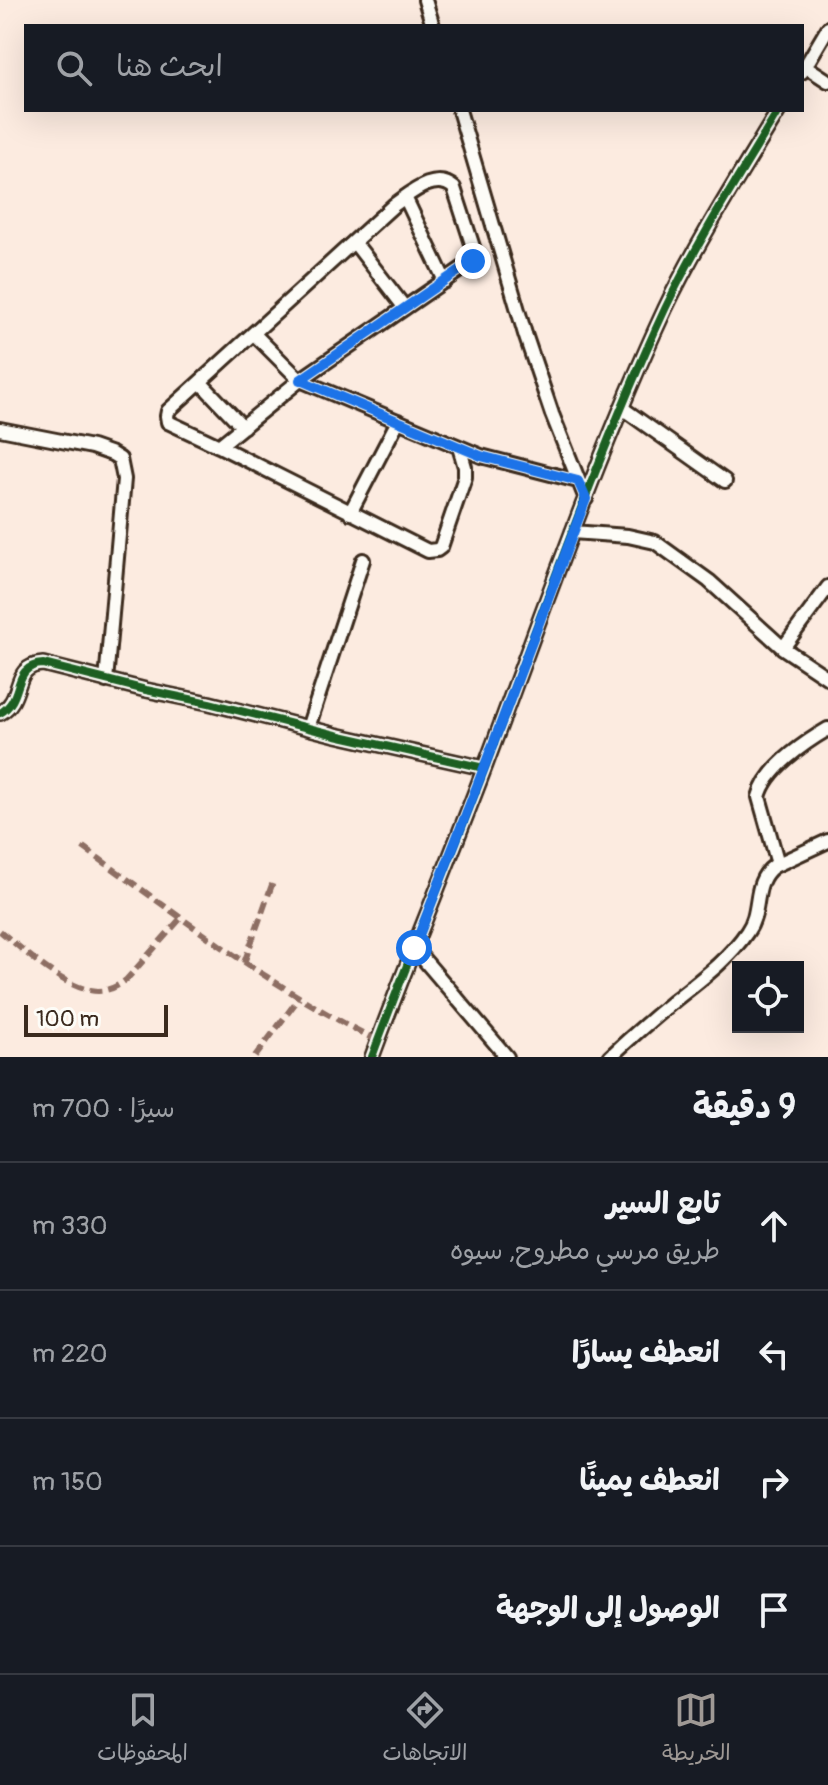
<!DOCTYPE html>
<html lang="ar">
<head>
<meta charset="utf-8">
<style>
  :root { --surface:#171b24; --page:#242831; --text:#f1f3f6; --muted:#9ea1a6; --line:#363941; --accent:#9f9995 }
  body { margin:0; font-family:Pangolin,"Playpen Sans Arabic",sans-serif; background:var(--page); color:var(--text); direction:rtl }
  .controls { position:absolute; right:24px; bottom:24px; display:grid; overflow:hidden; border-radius:0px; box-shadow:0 8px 32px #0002 }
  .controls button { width:72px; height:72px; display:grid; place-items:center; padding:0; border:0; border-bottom:2px solid var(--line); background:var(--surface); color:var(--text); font:40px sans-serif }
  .scale { position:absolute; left:24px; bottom:20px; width:144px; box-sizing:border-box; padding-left:8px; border:4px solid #3b2a1e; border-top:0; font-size:22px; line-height:28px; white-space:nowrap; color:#3b2a1e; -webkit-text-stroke:6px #fdfcf7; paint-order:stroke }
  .stop { position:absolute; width:24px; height:24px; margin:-18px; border:6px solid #1a73e8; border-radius:50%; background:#fff }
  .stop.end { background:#1a73e8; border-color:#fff; box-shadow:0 2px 8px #0008 }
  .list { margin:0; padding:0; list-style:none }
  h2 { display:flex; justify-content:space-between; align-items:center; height:104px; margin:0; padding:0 32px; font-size:34px }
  h2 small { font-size:26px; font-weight:400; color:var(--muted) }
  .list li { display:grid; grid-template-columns:52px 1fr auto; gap:24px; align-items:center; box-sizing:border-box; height:128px; padding:0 32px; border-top:2px solid var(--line) }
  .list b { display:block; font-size:30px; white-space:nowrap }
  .list p { margin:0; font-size:26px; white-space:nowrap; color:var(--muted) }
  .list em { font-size:26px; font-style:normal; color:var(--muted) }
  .icon { flex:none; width:44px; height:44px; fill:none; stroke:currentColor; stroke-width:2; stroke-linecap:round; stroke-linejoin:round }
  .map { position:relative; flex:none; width:828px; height:1057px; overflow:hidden; direction:ltr }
  .search { position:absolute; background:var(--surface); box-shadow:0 8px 32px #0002; left:24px; right:24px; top:24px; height:88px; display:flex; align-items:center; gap:20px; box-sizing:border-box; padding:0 28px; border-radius:0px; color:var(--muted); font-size:30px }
  .sheet { height:616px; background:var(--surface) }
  nav { display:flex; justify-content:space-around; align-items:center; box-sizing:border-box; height:112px; border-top:2px solid var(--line); background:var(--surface); font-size:22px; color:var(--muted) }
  nav a { display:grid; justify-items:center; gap:4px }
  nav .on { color:var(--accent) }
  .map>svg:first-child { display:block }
</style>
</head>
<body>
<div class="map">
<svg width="828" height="1057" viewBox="0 0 828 1057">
  <rect width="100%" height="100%" fill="#fcebe0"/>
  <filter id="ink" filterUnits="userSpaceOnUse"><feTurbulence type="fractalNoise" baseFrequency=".0125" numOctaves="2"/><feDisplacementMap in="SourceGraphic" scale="16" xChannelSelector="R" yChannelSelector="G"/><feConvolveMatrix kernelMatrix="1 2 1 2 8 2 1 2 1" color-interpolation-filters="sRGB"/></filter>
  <g filter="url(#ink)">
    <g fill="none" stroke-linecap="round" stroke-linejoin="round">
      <defs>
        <path id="minor" d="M425,0L433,26
          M805,66L828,81
          M802,72L828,28
          M459,110L525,334L552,414L586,499
          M405,197L445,281
          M354,242L405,308
          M254,334L300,380L481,456L578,481
          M200,382L243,427
          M622,408L725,481
          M0,429L92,447L112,454L120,459L124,479L106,681
          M219,446L300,380L473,261L475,253L454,188C435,171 410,194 394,205L168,411L167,416L168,422L219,446L428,551L437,550L441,547L465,477V467L459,447
          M350,513L398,421
          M572,532L628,536L655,542L709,581L783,648L828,678
          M783,648L828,587
          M0,713C26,698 10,666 43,664L146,690L209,703L336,735L484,768
          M308,728L363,560
          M778,864L759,797C766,769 804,743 828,729
          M414,948L507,1057
          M372,1057C408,959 449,862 486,764C543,612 596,457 665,309C698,240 740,175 779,110
          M610,1057C631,1037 653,1018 675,1000C700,980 729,959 747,932C763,910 751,883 774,866L828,841"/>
      </defs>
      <use href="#minor" stroke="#3b2a1e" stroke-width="18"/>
      <use href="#minor" stroke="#fdfcf7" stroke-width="12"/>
      <path stroke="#8d6e63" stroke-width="6" stroke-dasharray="12 6" stroke-linecap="butt" d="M83,847C179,916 272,988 378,1041
        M0,931C22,949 62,986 90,990C104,993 115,988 126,980L181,918
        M244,963L274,879
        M255,1057L299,998"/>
      <defs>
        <path id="cycleway" d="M0,713C26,698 10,666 43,664L146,690L209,703L336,735L484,768
          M372,1057C408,959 449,862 486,764C543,612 596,457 665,309C698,240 740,175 779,110"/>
      </defs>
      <use href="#cycleway" stroke="#fdfcf7" stroke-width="13"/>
      <use href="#cycleway" stroke="#1b5e20" stroke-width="8"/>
    </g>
  </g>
  <g fill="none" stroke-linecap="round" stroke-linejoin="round" filter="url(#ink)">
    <path stroke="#1a73e8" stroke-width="10" d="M414,948L484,768L586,499L578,481L481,456L300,380L473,261"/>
  </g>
</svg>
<div class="controls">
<button><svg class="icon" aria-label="locate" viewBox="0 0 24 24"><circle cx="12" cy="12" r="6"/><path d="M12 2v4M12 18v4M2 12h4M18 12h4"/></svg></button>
</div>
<div class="scale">100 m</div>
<div class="stop" style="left:414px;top:948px"></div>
<div class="stop end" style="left:473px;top:261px"></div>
<div class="search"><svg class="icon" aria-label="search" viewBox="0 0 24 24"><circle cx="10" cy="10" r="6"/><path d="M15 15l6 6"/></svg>ابحث هنا</div>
</div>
<section class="sheet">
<h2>9 دقيقة<small>سيرًا · 700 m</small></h2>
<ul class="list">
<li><svg class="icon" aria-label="ahead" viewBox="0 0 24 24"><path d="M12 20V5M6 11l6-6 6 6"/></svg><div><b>تابع السير</b><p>طريق مرسي مطروح, سيوه</p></div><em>330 m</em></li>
<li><svg class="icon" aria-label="left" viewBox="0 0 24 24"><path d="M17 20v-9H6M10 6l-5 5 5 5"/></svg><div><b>انعطف يسارًا</b></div><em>220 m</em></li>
<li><svg class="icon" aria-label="right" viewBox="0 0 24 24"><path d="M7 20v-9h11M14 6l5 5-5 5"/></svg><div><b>انعطف يمينًا</b></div><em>150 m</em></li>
<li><svg class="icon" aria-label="arrive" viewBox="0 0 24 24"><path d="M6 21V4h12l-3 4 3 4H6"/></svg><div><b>الوصول إلى الوجهة</b></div></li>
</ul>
</section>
<nav>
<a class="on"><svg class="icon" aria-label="map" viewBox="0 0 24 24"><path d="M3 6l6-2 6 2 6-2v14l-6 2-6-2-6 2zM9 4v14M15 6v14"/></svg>الخريطة</a>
<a><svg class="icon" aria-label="directions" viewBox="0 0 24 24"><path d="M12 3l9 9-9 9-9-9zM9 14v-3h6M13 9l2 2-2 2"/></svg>الاتجاهات</a>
<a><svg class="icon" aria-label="saved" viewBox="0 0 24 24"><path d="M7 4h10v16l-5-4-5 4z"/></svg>المحفوظات</a>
</nav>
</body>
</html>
